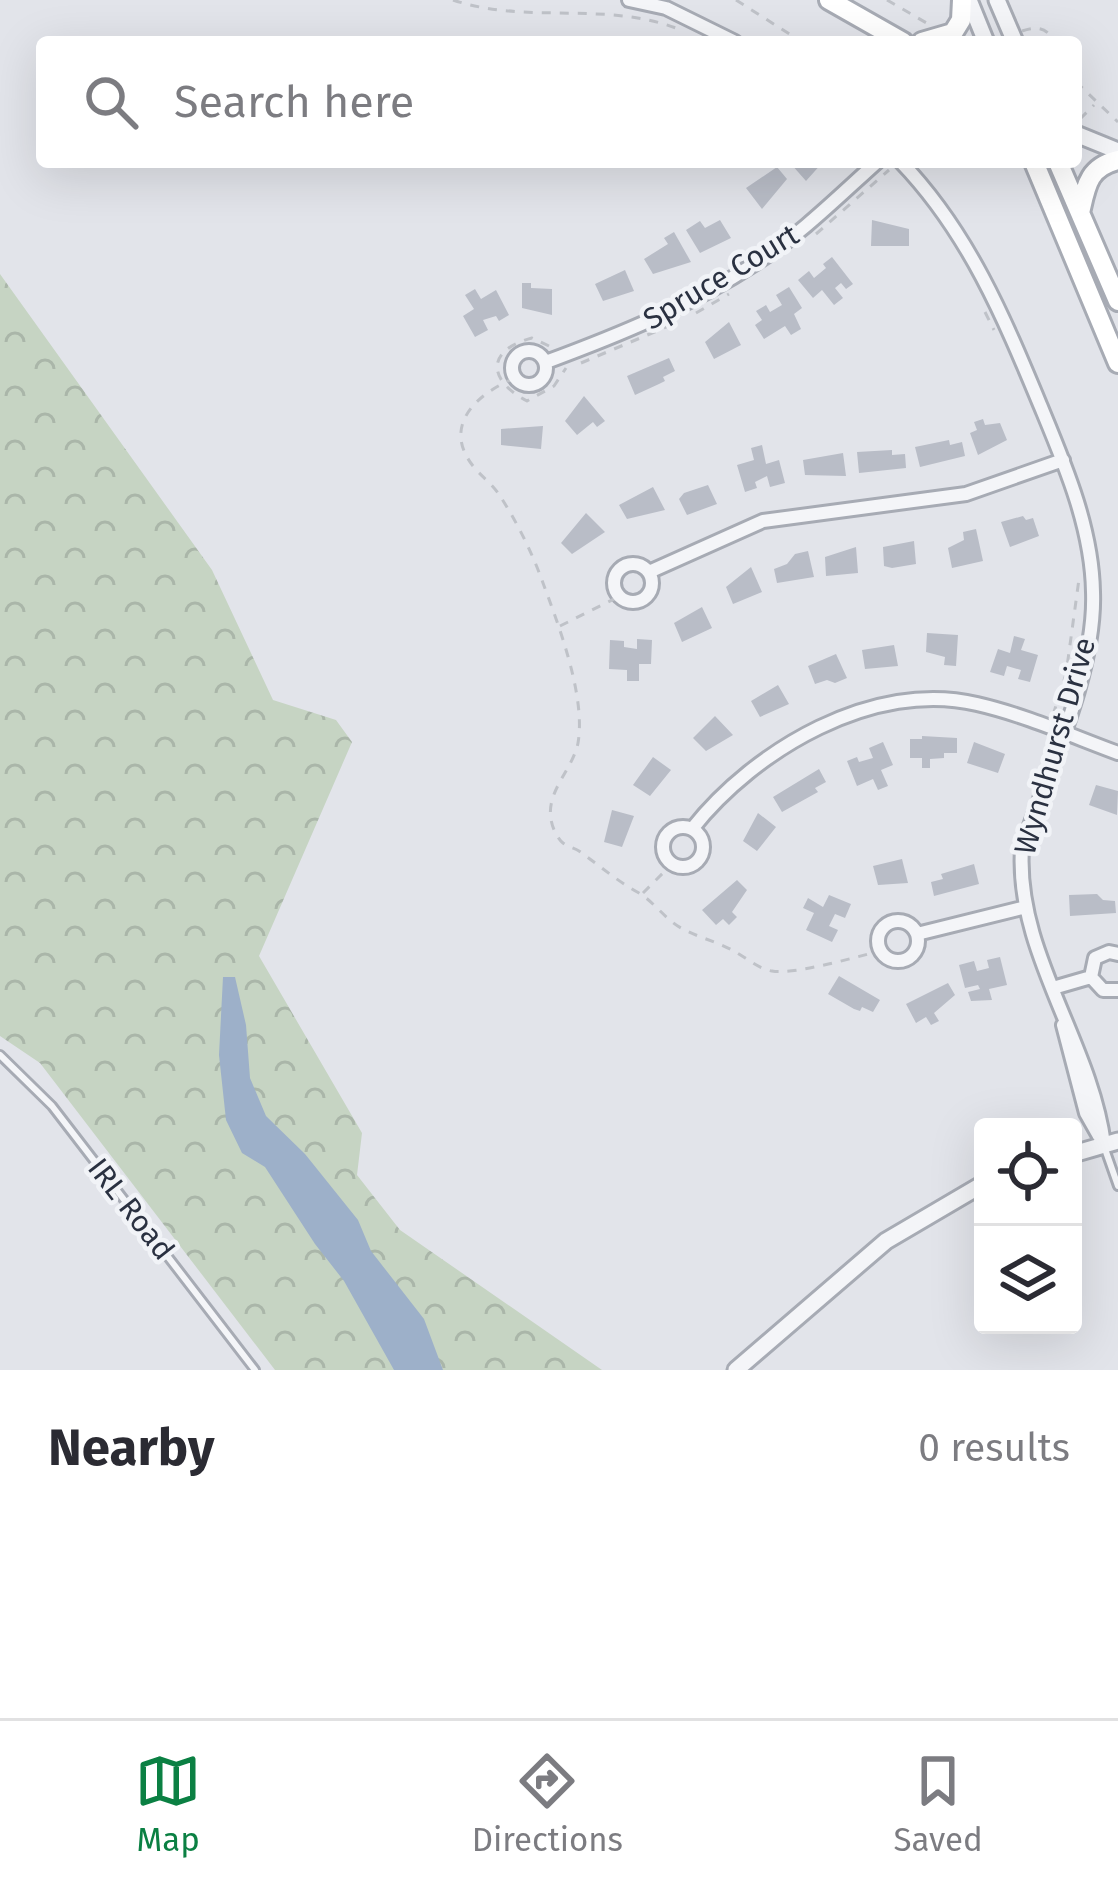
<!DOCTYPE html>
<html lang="en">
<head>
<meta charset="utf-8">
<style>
  :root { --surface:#fff; --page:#f2f2f3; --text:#2b2b33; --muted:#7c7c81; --line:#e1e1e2; --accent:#0b8043 }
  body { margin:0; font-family:"Fira Sans",sans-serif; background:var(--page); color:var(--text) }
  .controls { position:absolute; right:36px; bottom:36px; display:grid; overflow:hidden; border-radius:12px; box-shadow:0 12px 48px #0002 }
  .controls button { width:108px; height:108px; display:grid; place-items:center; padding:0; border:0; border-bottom:3px solid var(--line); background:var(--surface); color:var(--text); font:60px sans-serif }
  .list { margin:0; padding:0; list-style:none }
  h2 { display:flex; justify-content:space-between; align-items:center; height:156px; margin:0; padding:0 48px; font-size:51px }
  h2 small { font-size:39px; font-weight:400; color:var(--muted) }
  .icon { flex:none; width:66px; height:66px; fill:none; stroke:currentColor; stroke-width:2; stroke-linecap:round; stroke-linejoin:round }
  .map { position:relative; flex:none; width:1118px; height:1370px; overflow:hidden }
  .search { position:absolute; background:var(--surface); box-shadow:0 12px 48px #0002; left:36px; right:36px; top:36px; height:132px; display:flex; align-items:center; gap:30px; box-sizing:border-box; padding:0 42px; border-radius:12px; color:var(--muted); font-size:45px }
  .sheet { height:348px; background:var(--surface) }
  nav { display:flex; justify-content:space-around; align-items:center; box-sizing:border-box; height:168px; border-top:3px solid var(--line); background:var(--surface); font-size:33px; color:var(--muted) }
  nav a { display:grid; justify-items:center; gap:6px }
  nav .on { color:var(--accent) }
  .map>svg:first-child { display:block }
</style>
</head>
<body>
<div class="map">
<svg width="1118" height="1370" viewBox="0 0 1118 1370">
  <defs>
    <pattern id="forest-crowns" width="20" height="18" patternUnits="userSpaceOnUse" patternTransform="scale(3)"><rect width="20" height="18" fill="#c6d4c3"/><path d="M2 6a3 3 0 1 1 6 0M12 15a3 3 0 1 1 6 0" fill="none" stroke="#aab6a9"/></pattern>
  </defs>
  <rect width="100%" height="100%" fill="#e2e4ea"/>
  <path fill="url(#forest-crowns)" d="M0,274L212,570L273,700L336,720L352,742L259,956L362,1133L357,1175L400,1230L602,1370H275L40,1063L0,1036Z"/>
  <path fill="#9db0c9" d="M223,977H235L246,1025L250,1078L266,1116L305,1154L358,1220L371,1251L424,1319L443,1370H394L344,1281L315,1244L265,1167L242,1153L226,1120L219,1055Z"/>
  <path fill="#b9bdc7" d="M793,162H823L806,181L791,164Z
    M777,167L787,179L762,209L746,188Z
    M720,220L731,238L700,253L686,230L700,221L705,228Z
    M872,220L909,229V246H871Z
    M674,232L691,262L653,274L644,259L668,244L664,238Z
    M832,257L853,284L846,289L841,283L835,288L843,298L834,305L822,290L813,298L798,280L809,271L814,278L826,268L823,264Z
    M625,270L634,291L603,301L595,284Z
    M522,283H531V288L552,289V315L522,308Z
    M789,287L802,308L794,314L801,329L791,335L785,326L764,339L755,325L762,320L756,311L766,305L770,312L782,305L776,295Z
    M475,289L481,299L496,290L509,315L499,321L496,316L483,320L488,330L475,337L463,316L474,309L465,295Z
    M729,322L741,345L714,359L705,342Z
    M669,358L675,371L663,377L665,381L659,384L635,395L627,376Z
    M584,396L605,421L597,427L593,422L577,435L565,421Z
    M983,419L985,425L1000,423L1007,440L978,455L970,433L977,430L974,422Z
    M543,426L541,449L501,445V429Z
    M949,440L950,445L962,442L965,456L920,467L915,447Z
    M762,445L766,464L779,460L785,483L770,487L767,476L755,482L757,488L745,492L737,465L754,460L751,448Z
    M892,450V455L905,454L906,468L859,473L857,452Z
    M843,453L846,476L805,475L803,460Z
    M708,485L717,504L687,515L679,499L684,493Z
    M653,487L665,510L627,519L619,505Z
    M586,513L605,532L572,554L561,543Z
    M1023,516L1026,520L1033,518L1039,536L1010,547L1001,522Z
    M976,529L983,561L952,568L948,548L964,540L963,532Z
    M914,541L916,564L892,568L884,566L883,547Z
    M856,547L858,573L826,576L825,557Z
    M808,551L814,577L777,583L774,569L787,564L795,554Z
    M751,567L762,592L733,604L726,587Z
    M702,607L712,628L682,642L674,623Z
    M927,633L958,635L956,666L944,665L945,657L926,652Z
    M1014,636L1025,639L1021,650L1038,655L1030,682L1018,679L1021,670L1007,666L1004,676L990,672L998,649L1010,653Z
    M637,639L652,640L651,664H639V681H627V670L609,669L610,640L624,641V647L637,649Z
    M894,645L898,666L865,669L862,650Z
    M836,654L847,678L835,683L827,680L815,684L808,666Z
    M778,685L789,704L760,717L751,701Z
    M715,716L733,735L706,751L693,738Z
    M922,736L957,738V753H944V758L930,759V768H922V758H910V739H922Z
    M883,742L893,765L881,770L888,786L878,790L873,779L857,786L847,761L857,757L859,762L873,758L869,748Z
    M974,742L1005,754L998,773L967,763Z
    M653,757L671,770L650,796L633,785Z
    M819,769L826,782L815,788L818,792L782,812L773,797Z
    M1096,785L1118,791L1117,815L1089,805Z
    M612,810L634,816L622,847L604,842Z
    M758,813L776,827L757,851L743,841Z
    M902,859L908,883L878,885L873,866Z
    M974,864L979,884L934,896L931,882L943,879L941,874Z
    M737,880L747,890L732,912L737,917L729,925L723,919L716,925L702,910Z
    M1097,894L1103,900L1115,901L1116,913L1070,916L1069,895Z
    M829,895L851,904L845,918L835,914L829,926L838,930L832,942L806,930L814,913L803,908L808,898L823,907Z
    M1000,957L1007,985L989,989L992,1000L971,1001L968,992L980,989L978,985L965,988L959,965L974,961L977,971L989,968L987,960Z
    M839,976L880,1000L873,1012L862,1007L860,1011L854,1009L828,994Z
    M948,983L955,995L934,1013L939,1021L931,1025L926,1017L916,1023L906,1004Z"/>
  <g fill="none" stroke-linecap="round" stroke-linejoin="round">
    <defs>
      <path id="service" d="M0,1055L52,1106L255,1370
        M1105,1149L1118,1186"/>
      <path id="minor" d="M629,0L666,8L735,42
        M901,162C969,233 1004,318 1041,407C1065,465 1092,528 1093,592C1096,672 1048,772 1022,848C1015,952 1091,1042 1104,1144
        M512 368a17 17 0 1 1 34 0a17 17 0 1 1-34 0Z
        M546,362C619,335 690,306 756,263C800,235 838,197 877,162
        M614 583a19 19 0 1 1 38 0a19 19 0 1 1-38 0Z
        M649,572L763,521L966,494L1063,460
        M663 847a20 20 0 1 1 40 0a20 20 0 1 1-40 0Z
        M692,829C754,750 874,679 977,704C1025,715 1072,736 1118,753
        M878 941a20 20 0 1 1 40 0a20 20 0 1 1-40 0Z
        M917,934L1026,907
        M1091,977L1095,958L1109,952L1118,954
        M1091,977L1103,990H1118
        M1053,988L1091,977
        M1063,1025L1086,1113L1099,1136"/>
      <path id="tertiary" d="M969,0L986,42
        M997,0L1015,42
        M1076,134L1118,151
        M1073,1154L1118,1141
        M736,1370L886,1241L983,1184"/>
      <path id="secondary" d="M829,0L903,42
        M922,42L953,33L961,20L962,0
        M1034,162L1118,363
        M1058,162L1118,301
        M1080,213C1086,186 1088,167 1118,160"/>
    </defs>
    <use href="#service" stroke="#a7abb4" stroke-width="12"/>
    <use href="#minor" stroke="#a7abb4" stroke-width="18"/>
    <use href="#tertiary" stroke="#a7abb4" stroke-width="21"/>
    <use href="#secondary" stroke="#a7abb4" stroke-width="24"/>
    <path stroke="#bfc2c8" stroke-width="3" stroke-dasharray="9 9" stroke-linecap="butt" d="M453,0C527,25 608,0 681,30
      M736,0L802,42
      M887,0L930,25
      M1022,31C1037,26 1047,27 1054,42
      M1076,82L1118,122
      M1080,119L1094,105
      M816,234L889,170
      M985,312L994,330
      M696,313L729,294
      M549,346L532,338C486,350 487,380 527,401L554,386L566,368
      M581,363L671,325
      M515,378C478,393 441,425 473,466C481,476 491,483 498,493C516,520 532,552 543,583C559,626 586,697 578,743C573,769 546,791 551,819C552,827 557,838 563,843C568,847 574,848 579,851C600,866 617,881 639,893C654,902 665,919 681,928C697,937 715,941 732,950C744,956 758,969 772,971C794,975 856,957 880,951
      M560,626L618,597
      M1053,715L1066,674L1079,579
      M643,893L672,864"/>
    <use href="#service" stroke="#f4f5f8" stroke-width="6"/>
    <use href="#minor" stroke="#f4f5f8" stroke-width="12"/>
    <use href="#tertiary" stroke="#f4f5f8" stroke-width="15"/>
    <use href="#secondary" stroke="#fff" stroke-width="18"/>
  </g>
  <g text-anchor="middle" stroke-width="9" stroke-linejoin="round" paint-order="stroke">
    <g font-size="30" fill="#2a3141" stroke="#f1f3f7">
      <text transform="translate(721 277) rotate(-31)" y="10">Spruce Court</text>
      <text transform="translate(1055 746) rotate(-74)" y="10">Wyndhurst Drive</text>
      <text transform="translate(131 1209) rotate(52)" y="10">IRL Road</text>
    </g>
  </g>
</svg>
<div class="controls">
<button><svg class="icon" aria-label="locate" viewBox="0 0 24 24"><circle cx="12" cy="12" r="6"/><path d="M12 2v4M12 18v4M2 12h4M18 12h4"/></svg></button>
<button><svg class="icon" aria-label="layers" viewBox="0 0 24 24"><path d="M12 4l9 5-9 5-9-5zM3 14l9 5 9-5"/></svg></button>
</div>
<div class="search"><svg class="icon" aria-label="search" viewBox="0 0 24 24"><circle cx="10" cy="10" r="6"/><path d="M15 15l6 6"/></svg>Search here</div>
</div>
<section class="sheet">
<h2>Nearby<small>0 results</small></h2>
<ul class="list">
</ul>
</section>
<nav>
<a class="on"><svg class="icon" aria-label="map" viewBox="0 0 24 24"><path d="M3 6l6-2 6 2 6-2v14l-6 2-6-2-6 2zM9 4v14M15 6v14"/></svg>Map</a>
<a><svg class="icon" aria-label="directions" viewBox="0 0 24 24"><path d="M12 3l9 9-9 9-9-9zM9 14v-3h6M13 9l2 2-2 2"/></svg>Directions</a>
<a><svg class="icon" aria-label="saved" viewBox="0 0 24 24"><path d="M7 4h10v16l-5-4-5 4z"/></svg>Saved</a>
</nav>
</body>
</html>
